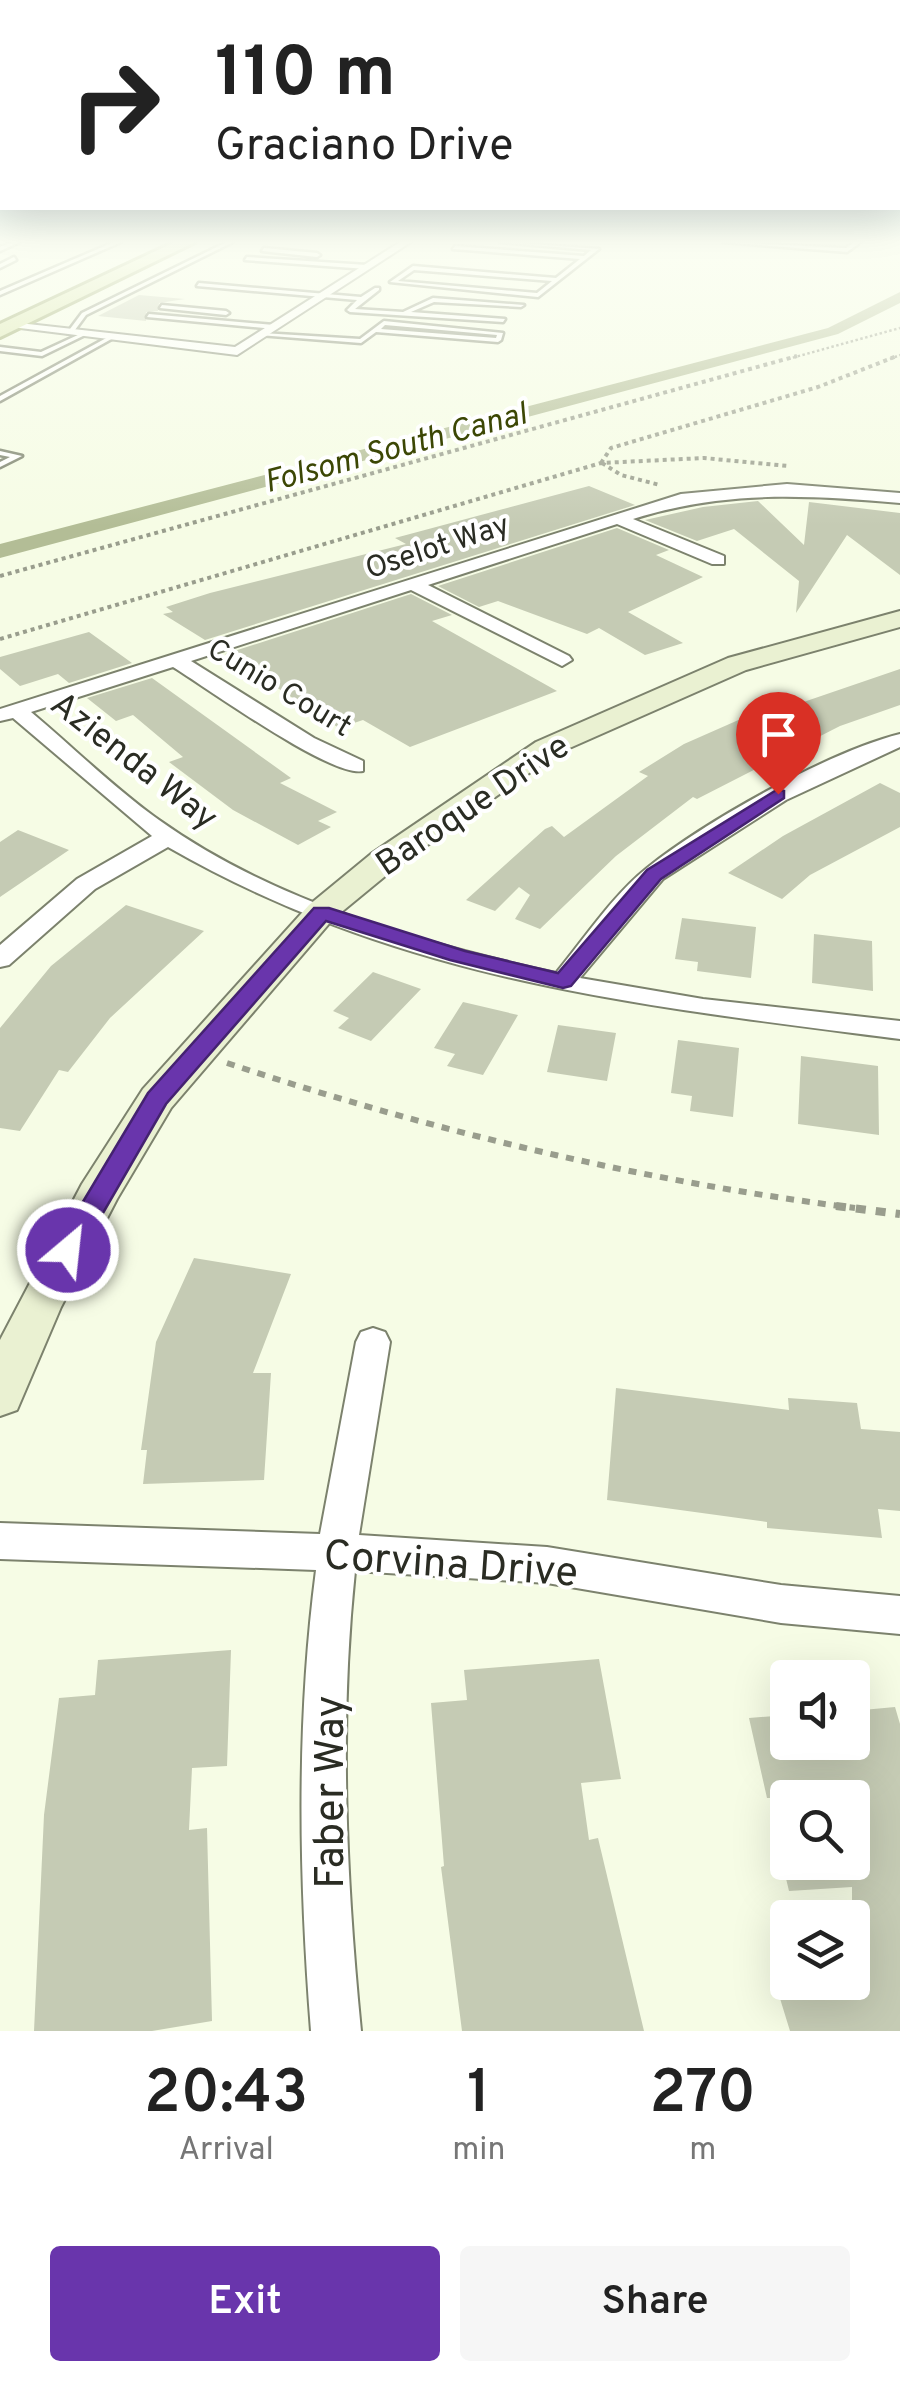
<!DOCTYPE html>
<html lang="en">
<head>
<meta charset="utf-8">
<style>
  :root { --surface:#fff; --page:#f6f6f6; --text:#222; --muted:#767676; --accent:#6935ac }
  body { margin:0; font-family:Overpass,sans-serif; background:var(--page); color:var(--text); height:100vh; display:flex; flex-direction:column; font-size:38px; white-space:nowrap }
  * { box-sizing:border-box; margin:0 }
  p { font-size:32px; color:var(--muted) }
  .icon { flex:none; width:55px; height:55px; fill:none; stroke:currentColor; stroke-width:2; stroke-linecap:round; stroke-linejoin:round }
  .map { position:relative; height:2031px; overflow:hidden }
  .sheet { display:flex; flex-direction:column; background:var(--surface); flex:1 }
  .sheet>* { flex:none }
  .banner { position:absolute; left:0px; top:0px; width:900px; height:210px; box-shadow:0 10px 40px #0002; background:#fff; color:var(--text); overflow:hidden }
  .buttons { position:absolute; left:770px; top:1660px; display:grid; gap:20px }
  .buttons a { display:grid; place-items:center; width:100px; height:100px; border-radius:10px; background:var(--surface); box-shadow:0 10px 40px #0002; font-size:50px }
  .pin { position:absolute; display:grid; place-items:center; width:85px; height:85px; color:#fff; margin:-102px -42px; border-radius:50% 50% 50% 0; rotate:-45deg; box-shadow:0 0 10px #0007 }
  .pin .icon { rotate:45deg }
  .me { position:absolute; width:110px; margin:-55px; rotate:28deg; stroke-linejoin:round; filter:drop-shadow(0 0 8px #0008) }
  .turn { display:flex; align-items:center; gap:35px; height:210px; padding:0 50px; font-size:45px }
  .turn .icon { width:130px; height:130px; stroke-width:2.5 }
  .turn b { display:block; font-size:70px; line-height:85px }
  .eta { display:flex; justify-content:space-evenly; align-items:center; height:170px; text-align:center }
  .eta b { font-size:60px; font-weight:600; line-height:70px }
  .primary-button { display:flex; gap:20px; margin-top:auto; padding:20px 50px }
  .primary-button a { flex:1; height:115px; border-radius:10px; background:var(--accent); color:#fff; font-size:40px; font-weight:600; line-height:115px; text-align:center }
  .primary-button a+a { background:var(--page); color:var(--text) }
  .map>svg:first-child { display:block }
</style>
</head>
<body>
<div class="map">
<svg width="900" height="2031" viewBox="0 0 900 2031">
  <rect width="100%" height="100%" fill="#f6fce5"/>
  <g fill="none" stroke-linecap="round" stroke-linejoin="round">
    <path fill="#b3bd96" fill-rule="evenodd" d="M900 292V303L838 334 0 558V544L828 328Z"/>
  </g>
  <path fill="#c5cbb4" d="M139 295 185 299 159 303 158 311 146 312V321L98 316Z
    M589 486 635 505 205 640 163 614 173 612 166 607 210 593 406 544 395 538Z
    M758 501 804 545 809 502 900 513V575L847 535 796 613 799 581 734 529 697 541 645 520 703 507Z
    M617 528 669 550 656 555 703 577 628 612 683 643 645 655 599 628 587 634 498 601 479 607 438 586Z
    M411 594 452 615 432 621 557 691 410 747 363 720 339 728 225 654Z
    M89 632 132 663 69 683 58 674 20 686 0 669V657Z
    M900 669V705L840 726 697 799 693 797 616 856 540 929 515 919 530 895 519 887 495 911 466 900 545 829 552 826 564 837 648 776 639 772 684 744 777 703 786 708Z
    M152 678 291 778 280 783 337 812 318 821 331 827 298 845 233 810 169 762 183 757 133 715 116 721 87 698Z
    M880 783 900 793V827L810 875 782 899 728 873 783 836Z
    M18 830 69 850 0 897V842Z
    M126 905 204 931 110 1018 68 1072 59 1070 20 1131 0 1128V1028L51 966Z
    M682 918 756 927 751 978 697 971 698 962 675 959Z
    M814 934 872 941 873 991 812 983Z
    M373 972 421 989 371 1041 338 1028 349 1018 333 1011Z
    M463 1002 518 1015 483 1075 447 1066 455 1054 434 1048Z
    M558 1025 616 1033 607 1081 547 1072Z
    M678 1040 739 1048 733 1117 690 1111 692 1096 671 1093Z
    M801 1056 878 1066 879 1135 798 1124Z
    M194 1258 291 1274 253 1373H271L264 1480 143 1484 147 1450H141L156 1342Z
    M616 1388 789 1410 788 1398 857 1403 861 1429 900 1432V1511L878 1509 882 1538 767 1528V1522L607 1500Z
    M231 1650 227 1766 192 1768 189 1830 207 1828 212 2021 152 2031H34L44 1815 59 1698 95 1695 98 1660Z
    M599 1659 621 1779 581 1783 589 1840 598 1838 644 2031H462L441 1867 444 1866 431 1703 467 1700 464 1670Z
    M895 1707 900 1724V2031H790L778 1992 817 1982H852V1887L789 1891 782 1862H852V1798H767L749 1718 788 1715V1742H852V1711Z"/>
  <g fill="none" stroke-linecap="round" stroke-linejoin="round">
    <defs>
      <path id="lane" d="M13 242H20L0 251V247Z
        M114 242H121L0 295V291Z
        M227 242H233L86 315 72 334 67 333 82 313Z
        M500 242 599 249 538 297 390 282 413 266 556 278 580 259 453 249 455 246 584 256 591 250ZM414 270 552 281 537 293 398 281Z
        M723 242 846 248 855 242H861L847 252Z
        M264 248 317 253 320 255 317 257 262 251Z
        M14 257 16 260 0 268V264Z
        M247 257 367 265 370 267 367 269 245 260Z
        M199 283 361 297 375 288H379V290L355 309 403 312 433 298 524 305 521 307 434 302 411 312 505 319 503 322 350 312 347 310 357 300 197 286Z
        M162 305 226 311 229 313 226 315 160 308Z
        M149 314 274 325 277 327 274 329 147 317Z
        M384 321 503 333 501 340 498 342 376 332 361 343 259 335 262 333 360 339ZM385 325 497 335 496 338 381 329Z
        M80 334 85 335 42 356 0 351V347L41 352Z
        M110 336 115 337 0 401V396Z
        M0 451 22 456 0 467V462L10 457 0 455Z"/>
      <path id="street" d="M400 242H411L237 355 4 326 10 322 235 347Z
        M787 484 900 493V503C805 495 726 490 633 519L724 556V564H712L617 524 428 585 569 656 572 660 562 666 411 590 191 661 314 738 363 761V771C331 778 206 687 173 667L31 712C74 748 114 788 159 820 274 902 420 943 556 973 584 939 613 895 647 868 706 821 828 752 900 734V747L786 800 663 879 580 978 703 999 900 1021V1039C637 1005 404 982 168 847L95 889 9 965 0 967V945L77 879 152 836 13 718 0 721V709L681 494Z
        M373 1328 385 1332 390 1342 359 1535 547 1547 781 1585 900 1596V1634L781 1623 547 1583 355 1571C339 1724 346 1878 361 2031H311C299 1877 296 1723 316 1570L0 1559V1523L320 1534 356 1342 361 1332Z"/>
      <path id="secondary" d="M900 611V627L746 670 556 754 395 868 333 919 171 1108 117 1199 61 1307 17 1410 0 1416V1340L82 1184 143 1089 309 905 371 854 536 742 728 658Z"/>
      <path id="primary" d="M175 242H195L0 337V324Z"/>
    </defs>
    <use href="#lane" stroke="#7c826d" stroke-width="5"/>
    <use href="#street" stroke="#7c826d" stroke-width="4"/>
    <use href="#secondary" stroke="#7c826d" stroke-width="4"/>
    <use href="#primary" stroke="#879650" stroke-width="6"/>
    <path stroke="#999d8d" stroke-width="2.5" stroke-dasharray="2.5 2.5" stroke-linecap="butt" d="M788 359 900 328
      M890 359 900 355"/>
    <path stroke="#999d8d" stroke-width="4" stroke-dasharray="4 4" stroke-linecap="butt" d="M601 463 611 448 818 387 897 356
      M602 463 621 475 660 485
      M0 576 797 356
      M0 639 601 463 704 458 788 466"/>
    <path stroke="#999d8d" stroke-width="6" stroke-dasharray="8 8" stroke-linecap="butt" d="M227 1063C432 1131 641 1181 855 1208"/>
    <path stroke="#999d8d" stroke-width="8" stroke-dasharray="10 10" stroke-linecap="butt" d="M836 1206 900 1214"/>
    <use href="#lane" fill="#fff" fill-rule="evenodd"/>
    <use href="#street" fill="#fff" fill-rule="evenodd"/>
    <use href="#secondary" fill="#eaf1d2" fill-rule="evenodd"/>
    <use href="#primary" fill="#d5e2a4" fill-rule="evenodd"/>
  </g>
  <linearGradient id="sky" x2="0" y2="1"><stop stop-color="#93b8c7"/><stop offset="0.46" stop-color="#fbfef3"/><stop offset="1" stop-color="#fbfef3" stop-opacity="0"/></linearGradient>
  <rect width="900" height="526" fill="url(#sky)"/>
  <path fill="#6935ac" stroke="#442270" stroke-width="2.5" d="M778 789 784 791V798L661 879 571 986 563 988 450 960 326 921 166 1104 77 1258H58L54 1250 148 1093 314 908H329L465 951 558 973 647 870Z"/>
  <g text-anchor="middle" stroke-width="8" stroke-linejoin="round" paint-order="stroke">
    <g font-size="30" fill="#2a2c23" stroke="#fff">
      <text transform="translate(437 546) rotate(-18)" y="10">Oselot Way</text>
      <text transform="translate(280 687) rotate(31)" y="10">Cunio Court</text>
    </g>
    <g font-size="32" font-style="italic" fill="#3c4705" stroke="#fff">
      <text transform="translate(395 447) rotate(-15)" y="11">Folsom South Canal</text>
    </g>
    <g font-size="35" fill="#2a2c23" stroke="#fff">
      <text transform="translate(135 760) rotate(38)" y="12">Azienda Way</text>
      <text transform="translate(472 804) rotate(-34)" y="12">Baroque Drive</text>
    </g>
    <g font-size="42" fill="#2a2c23" stroke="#fff">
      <text transform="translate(451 1562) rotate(4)" y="15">Corvina Drive</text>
      <text transform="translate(328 1792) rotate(-90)" y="15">Faber Way</text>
    </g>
  </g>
</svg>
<div class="buttons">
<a><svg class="icon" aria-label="sound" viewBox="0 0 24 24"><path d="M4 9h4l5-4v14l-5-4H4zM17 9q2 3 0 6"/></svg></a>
<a><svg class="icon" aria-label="search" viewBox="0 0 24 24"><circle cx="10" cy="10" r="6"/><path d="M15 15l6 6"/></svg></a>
<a><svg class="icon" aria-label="layers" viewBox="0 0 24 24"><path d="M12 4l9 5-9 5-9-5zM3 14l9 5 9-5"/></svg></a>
</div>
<div class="pin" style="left:778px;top:794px;background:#d93025"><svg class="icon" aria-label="arrive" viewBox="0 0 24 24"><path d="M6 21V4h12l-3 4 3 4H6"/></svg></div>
<svg class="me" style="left:68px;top:1250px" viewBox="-20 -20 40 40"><circle r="17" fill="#6935ac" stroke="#fff" stroke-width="3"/><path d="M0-11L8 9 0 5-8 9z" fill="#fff"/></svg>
<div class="banner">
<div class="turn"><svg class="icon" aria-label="right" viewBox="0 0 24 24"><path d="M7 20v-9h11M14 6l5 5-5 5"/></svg><div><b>110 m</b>Graciano Drive</div></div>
</div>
</div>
<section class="sheet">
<div class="eta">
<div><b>20:43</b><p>Arrival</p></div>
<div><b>1</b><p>min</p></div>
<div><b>270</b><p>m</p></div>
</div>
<div class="primary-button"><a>Exit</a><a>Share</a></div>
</section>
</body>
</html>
